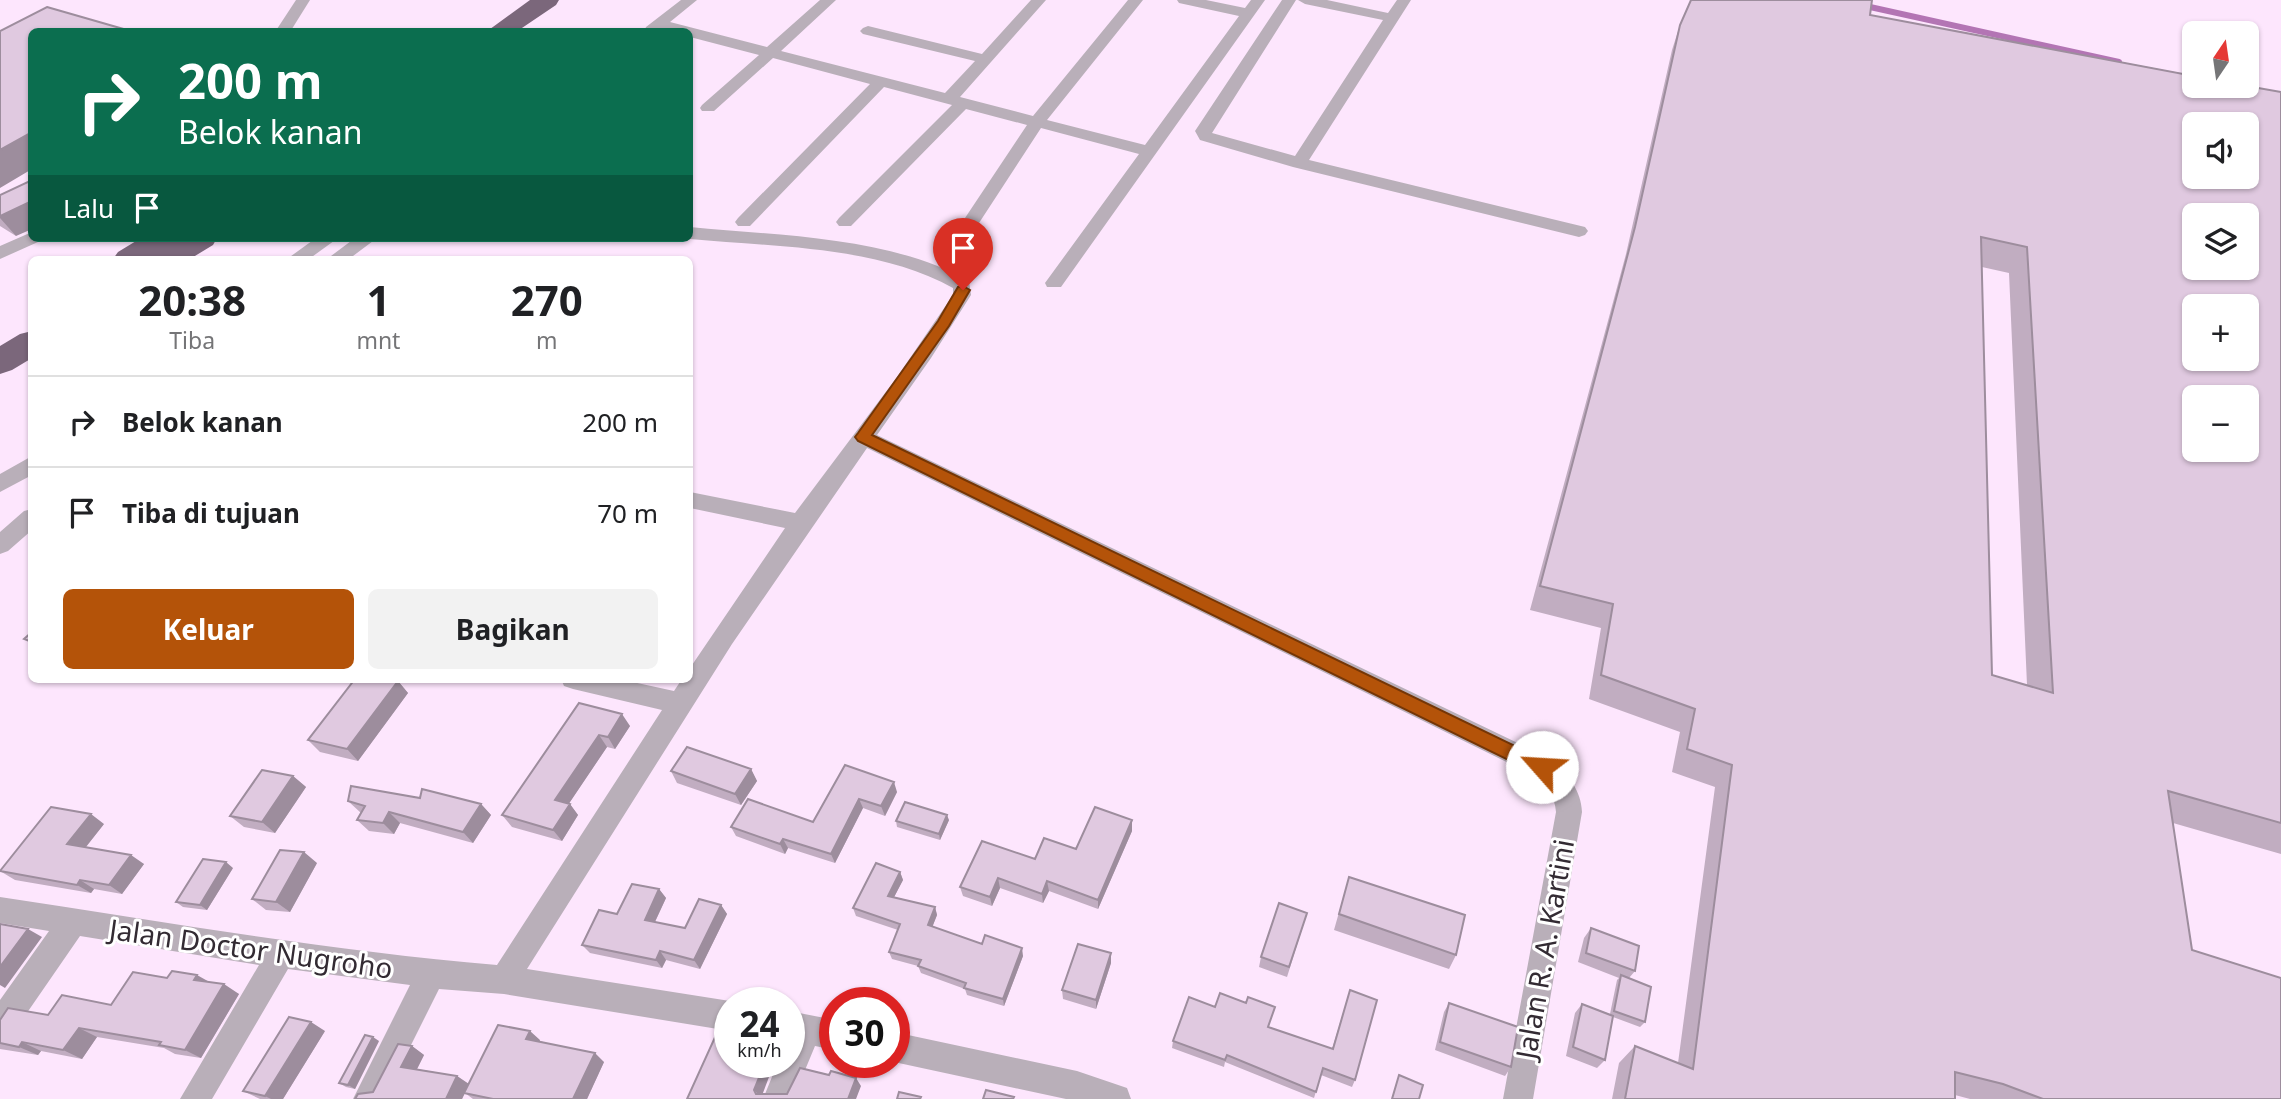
<!DOCTYPE html>
<html lang="id">
<head>
<meta charset="utf-8">
<style>
  :root { --surface:#fff; --page:#f2f2f2; --text:#202124; --muted:#757577; --line:#e0e0e0; --accent:#b45309 }
  body { margin:0; font-family:"Noto Sans",sans-serif; background:var(--page); color:var(--text); height:100vh; display:flex; flex-direction:column; font-size:26px; white-space:nowrap }
  * { box-sizing:border-box; margin:0 }
  p { font-size:23px; color:var(--muted) }
  .icon { flex:none; width:38px; height:38px; fill:none; stroke:currentColor; stroke-width:2; stroke-linecap:round; stroke-linejoin:round }
  .map { position:relative; flex:1; overflow:hidden }
  .details { position:absolute; left:28px; top:256px; width:665px; height:427px; display:flex; flex-direction:column; background:var(--surface); border-radius:10px; box-shadow:0 2px 5px #0004 }
  .details>* { flex:none }
  .top-card { position:absolute; left:28px; top:28px; width:665px; height:214px; border-radius:10px; box-shadow:0 2px 5px #0004; background:#0b6e4f; color:#fff; overflow:hidden }
  .needle { width:46px; rotate:13deg }
  .fabs { position:absolute; left:2182px; top:21px; display:grid; gap:14px }
  .fabs a { display:grid; place-items:center; width:77px; height:77px; border-radius:10px; background:var(--surface); box-shadow:0 2px 5px #0004; font-size:35px }
  .speed { position:absolute; left:714px; top:987px; display:flex; gap:14px; font-size:35px; font-weight:700; text-align:center }
  .speed>* { display:grid; place-content:center; width:91px; height:91px; border-radius:50%; background:var(--surface); box-shadow:0 2px 5px #0004; line-height:1 }
  .speed small { font-size:18px; font-weight:400 }
  .speed .limit { border:10px solid #d22; background:#fff; color:#111 }
  .pin { position:absolute; display:grid; place-items:center; width:60px; height:60px; color:#fff; margin:-72px -30px; border-radius:50% 50% 50% 0; rotate:-45deg; box-shadow:0 0 7px #0007 }
  .pin .icon { rotate:45deg }
  .me { position:absolute; width:77px; margin:-38px; rotate:296deg; stroke-linejoin:round; filter:drop-shadow(0 0 5px #0008) }
  .turn { display:flex; align-items:center; gap:24px; height:147px; padding:0 35px; font-size:32px }
  .turn .icon { width:91px; height:91px; stroke-width:2.5 }
  .turn b { display:block; font-size:49px; line-height:60px }
  .then { display:flex; align-items:center; height:66px; padding:0 35px; background:#0003; gap:14px; font-size:26px }
  .eta { display:flex; justify-content:space-evenly; align-items:center; height:119px; text-align:center }
  .eta b { font-size:42px; font-weight:700; line-height:49px }
  .button { display:flex; gap:14px; margin-top:auto; padding:14px 35px }
  .button a { flex:1; height:80px; border-radius:10px; background:var(--accent); color:#fff; font-size:28px; font-weight:700; line-height:80px; text-align:center }
  .button a+a { background:var(--page); color:var(--text) }
  ul { padding:0; list-style:none }
  li { display:flex; align-items:center; gap:21px; height:91px; padding:0 35px; border-top:2px solid var(--line) }
  li div { flex:1 }
  li b { display:block; font-size:26px }
  li em { font-style:normal }
  .map>svg:first-child { display:block }
</style>
</head>
<body>
<div class="map">
<svg width="2281" height="1099" viewBox="0 0 2281 1099">
  <rect width="100%" height="100%" fill="#fde6fd"/>
  <g fill="none" stroke-linecap="round" stroke-linejoin="round">
    <path stroke="#b375b4" stroke-width="6" d="M1861 5 2119 62"/>
    <path fill="#b9afb9" fill-rule="evenodd" d="M296 0H310L290 32H275Z
      M681 0H697L670 22 767 47 820 0H836L781 51 945 93 975 61 863 34 860 31 863 28 868 26 982 54 1031 0H1046L960 97 1033 116 1128 0H1143L1047 120 1145 145 1239 16 1179 3 1177 0H1206L1245 8 1251 0H1265L1061 287H1047L1045 283 1139 154 1041 128 964 246H952L949 242 1027 125 966 109 851 226H839L836 222 839 218 952 105 884 87 750 226H738L735 222 738 218 870 84 773 58 714 111H702L700 108 702 105 759 55 690 37V32L661 29 644 32 646 27Z
      M1282 0H1296L1212 133 1295 156 1383 20 1305 4 1298 0H1327L1388 13 1397 0H1411L1309 160 1585 227 1588 231 1585 235 1579 237 1293 167 1200 140 1195 131Z
      M690 227C780 236 889 236 969 281L971 295 931 358 877 435 1551 759C1567 774 1581 789 1582 812L1533 1099H1503L1556 812C1555 795 1545 786 1533 775L867 448 732 644 527 969 730 1001 734 1003H730V1031L504 994 439 989 384 1099H353L410 985 288 969 212 1099H180L259 965 80 936 11 1036 0 1040V1000L49 931 0 923V897C165 922 330 951 497 965L662 710 573 689 564 686 561 679H619L674 691 682 679H690V668L785 528 690 508V492L795 513 897 377 953 295V288C879 246 773 247 690 239L688 238Z
      M32 232V238H41L38 242 0 259V246Z
      M316 238H338L309 259H287Z
      M355 238H377L349 259H327Z
      M32 456V475L0 492V474Z
      M32 509V530L8 551 0 554V532L24 511Z
      M789 1011 835 1020V1050L815 1046 793 1099H763L778 1062H789Z
      M894 1032 1077 1071 1127 1088 1131 1099H1066L894 1062Z"/>
    <path fill="#7b677b" fill-rule="evenodd" d="M530 0H559L556 5 516 32H486Z
      M141 238H217L213 245 190 259H113L118 252Z
      M32 331V358L12 370 0 374V346L20 334Z"/>
  </g>
  <path fill="#c1adc1" fill-rule="evenodd" d="M1870 15 2281 92V854L2173 823 2192 950 2281 1099H1970L1955 1095V1099H1612L1619 1063 1635 1046 1678 1063 1715 787 1672 772 1680 732 1589 699 1601 628 1530 610 1626 254 1672 50 1680 25ZM1982 267 2009 273 2027 685 1992 675Z
    M0 195 16 236 0 226Z
    M398 681 408 693 358 761 320 752 308 740Z
    M579 703 630 726 615 749 607 747 569 803 578 815 562 841 512 827 502 815Z
    M845 765 897 792 885 816 863 808 835 863 788 848 785 854 736 836 731 827 813 822Z
    M751 769 757 781 741 805 677 783 671 771Z
    M293 776 306 787 275 833 244 827 230 816Z
    M420 798 481 804 491 815 473 843 400 823 394 834 369 831 357 820 361 813 348 801Z
    M949 820 940 840 897 827 896 821Z
    M1132 820V831L1098 909 1049 891 1043 903 1000 888 992 906 963 896 960 887 1035 859 1076 849Z
    M104 824 86 847 144 864 122 894 94 889 91 893 15 880 0 871Z
    M317 863 290 912 266 910 252 899Z
    M233 868 207 910 183 907 176 902Z
    M900 872 903 880 894 897 935 907 937 915 932 927 982 944 1023 956 1004 1006 967 995 965 989 921 973 918 966 892 959 889 952 898 930 856 916 853 908Z
    M1349 877 1456 955 1449 969 1334 930Z
    M659 889 666 898 655 922 685 928 721 905 727 914 700 969 666 960 662 968 590 953 582 945 617 914Z
    M1304 923 1287 977 1259 967 1261 957Z
    M1591 928 1635 971 1629 978 1645 1022 1640 1027 1613 1017 1605 1060 1597 1068 1566 1056 1575 1013 1582 1004 1610 1014 1617 980 1619 978 1578 962 1584 938Z
    M1111 953V963L1096 1009 1063 999 1062 990Z
    M167 978 209 982 239 994 201 1058 175 1054 164 1048 97 1037 82 1059 41 1051 38 1055 0 1049V1020L48 1015 111 1005Z
    M1350 990 1355 1080 1352 1087 1321 1075 1314 1098 1225 1062 1224 1067 1172 1048 1173 1041 1215 1007 1246 1003 1269 1027 1332 1049Z
    M1449 1003 1511 1067 1505 1076 1435 1050 1444 1012Z
    M325 1031 283 1099H260L243 1091Z
    M540 1040V1041L604 1062 587 1099H473L465 1093 462 1099H355L373 1092 412 1046 424 1055 417 1069 457 1076 468 1084Z
    M379 1041 355 1089 346 1087 339 1083Z"/>
  <path fill="#9d8d9d" d="M32 132V169L0 188V150Z
    M32 201V229L16 236 0 218V216Z
    M398 681 408 693 358 761 347 749Z
    M622 714 630 726 615 749 608 737Z
    M599 735 607 747 564 811 555 800Z
    M751 769 757 781 741 805 735 794Z
    M293 776 306 787 275 833 262 822Z
    M894 782 897 792 885 816 881 806Z
    M859 799 863 808 835 863 831 854Z
    M481 804 491 815 473 843 463 832Z
    M570 804 578 815 562 841 553 830Z
    M389 812 400 823 394 834 383 823Z
    M91 814 104 824 81 853 67 844Z
    M947 815 949 820 940 840 939 834Z
    M1132 820V831L1098 909V900Z
    M783 839 788 848 785 854 780 844Z
    M304 852 317 863 290 912 276 902Z
    M131 855 144 864 122 894 109 885Z
    M226 862 233 868 207 910 200 905Z
    M900 872 903 880 891 903 888 896Z
    M998 878 1000 888 992 906 990 897Z
    M80 880 94 889 91 893 77 885Z
    M1047 881 1049 891 1043 903 1042 894Z
    M659 889 666 898 652 928 645 920Z
    M721 905 727 914 700 969 694 960Z
    M935 907 937 915 930 933 928 925Z
    M28 929 42 937 5 988 0 985V967Z
    M1022 948 1023 956 1004 1006 1003 999Z
    M660 951 666 960 662 968 656 960Z
    M1111 953V963L1096 1009V1000Z
    M197 975 213 984 194 980Z
    M224 984 239 994 201 1058 185 1050Z
    M311 1022 325 1031 283 1099H271L265 1096Z
    M79 1028 97 1037 82 1059 63 1050Z
    M530 1031 540 1040 537 1047 526 1039Z
    M373 1037 379 1041 355 1089 348 1085Z
    M22 1042 41 1051 38 1055 19 1047Z
    M412 1046 424 1055 414 1075 401 1067Z
    M595 1053 604 1062 587 1099H573Z
    M763 1068 769 1077 761 1098 754 1090Z
    M457 1076 469 1084 462 1099H446Z
    M856 1078 861 1086 856 1099H848Z"/>
  <path fill="#e0c9e0" stroke="#9d8d9d" stroke-width="2" fill-rule="evenodd" d="M1691 0H1872L1870 15 2194 76V86H2247L2281 92V823L2168 791 2192 950 2281 978V1099H2043L2003 1084 1955 1072V1099H1625L1635 1046 1693 1069 1732 765 1687 749 1695 709 1601 675 1613 604 1540 586 1635 227 1680 25ZM2194 124H2247V177H2194ZM2194 215H2247V268H2194ZM1981 237 2027 247 2053 693 1992 675ZM2194 306H2247V359H2194ZM2194 397H2247V450H2194Z
    M47 7 134 32H32V132L0 150V31Z
    M32 180V201L0 216V195Z
    M32 632V642L24 639Z
    M355 679H389L398 681 347 749 308 740Z
    M579 703 622 714 608 737 599 735 555 800 570 804 553 830 502 815Z
    M687 747 751 769 735 794 671 771Z
    M845 765 894 782 881 806 859 799 831 854 783 839 780 844 731 827 748 799 813 822Z
    M262 770 293 776 262 822 230 816Z
    M351 786 420 798 422 789 481 804 463 832 389 812 383 823 357 820 365 806 348 801Z
    M905 802 947 815 939 834 896 821Z
    M51 807 91 814 67 844 131 855 109 885 80 880 77 885 0 871Z
    M1095 807 1132 820 1098 900 1047 881 1042 894 998 878 990 897 960 887 982 841 1035 859 1044 838 1076 849Z
    M280 850 304 852 276 902 252 899Z
    M203 859 226 862 200 905 176 902Z
    M876 863 900 872 888 896 935 907 928 925 982 944 985 935 1022 948 1003 999 964 988 966 983 918 966 921 960 889 952 900 924 853 908Z
    M1349 877 1465 915 1456 955 1339 914Z
    M632 884 659 889 645 920 685 928 699 899 721 905 694 960 660 951 656 960 582 945 599 910 617 914Z
    M1279 903 1307 913 1289 967 1261 957Z
    M0 924 28 929 0 967Z
    M1591 928 1639 946 1635 971 1586 953Z
    M1078 944 1111 953 1096 1000 1062 990Z
    M172 971 197 975 194 980 224 984 185 1050 159 1045 161 1042 79 1028 63 1050 22 1042 19 1047 0 1043V1020L8 1008 48 1015 62 995 111 1005 133 972 167 978Z
    M1621 975 1651 987 1645 1022 1614 1011Z
    M1350 990 1377 1000 1355 1080 1323 1068 1316 1092 1227 1055 1225 1060 1173 1041 1189 997 1215 1007 1220 993 1246 1003 1248 997 1275 1007 1268 1027 1333 1049Z
    M1449 1003 1518 1027 1511 1067 1440 1042Z
    M1582 1004 1613 1016 1605 1060 1573 1047Z
    M289 1017 311 1022 265 1096 243 1091Z
    M726 1020 730 1021V1062H743L763 1068 754 1090 756 1094H787L800 1068 829 1075 831 1071 856 1078 848 1099H687L721 1024H725Z
    M498 1025 530 1031 526 1039 595 1053 573 1099H493L464 1093Z
    M365 1035 373 1037 348 1085 339 1083Z
    M398 1044 412 1046 401 1067 457 1076 446 1099H355L358 1094 373 1092Z
    M1399 1075 1423 1085 1419 1099H1392Z
    M986 1090 1014 1097 1013 1099H983Z
    M899 1092 921 1097 920 1099H897Z"/>
  <path fill="#b45309" stroke="#753606" stroke-width="2" d="M963 286 970 290 949 326 872 435 1548 762 1551 767 1548 773 1542 775 1535 773 858 441 855 437 858 433 938 321 958 287Z"/>
  <g text-anchor="middle" stroke-width="6" stroke-linejoin="round" paint-order="stroke">
    <g font-size="28" fill="#332b33" stroke="#fff">
      <text transform="translate(251 949) rotate(8)" y="10">Jalan Doctor Nugroho</text>
      <text transform="translate(1545 949) rotate(-80)" y="10">Jalan R. A. Kartini</text>
    </g>
  </g>
</svg>
<div class="fabs">
<a><svg class="needle" viewBox="-14 -14 28 28"><path d="M0-13l5 13h-10z" fill="#e53935"/><path d="M0 13l5-13h-10z" fill="#757577"/></svg></a>
<a><svg class="icon" aria-label="sound" viewBox="0 0 24 24"><path d="M4 9h4l5-4v14l-5-4H4zM17 9q2 3 0 6"/></svg></a>
<a><svg class="icon" aria-label="layers" viewBox="0 0 24 24"><path d="M12 4l9 5-9 5-9-5zM3 14l9 5 9-5"/></svg></a>
<a>+</a>
<a>−</a>
</div>
<div class="speed"><div>24<small>km/h</small></div><div class="limit">30</div></div>
<div class="pin" style="left:963px;top:290px;background:#d93025"><svg class="icon" aria-label="arrive" viewBox="0 0 24 24"><path d="M6 21V4h12l-3 4 3 4H6"/></svg></div>
<svg class="me" style="left:1542px;top:767px" viewBox="-20 -20 40 40"><circle r="19" fill="#fff"/><path d="M0-13L10 11 0 6-10 11z" fill="#b45309"/></svg>
<div class="top-card">
<div class="turn"><svg class="icon" aria-label="right" viewBox="0 0 24 24"><path d="M7 20v-9h11M14 6l5 5-5 5"/></svg><div><b>200 m</b>Belok kanan</div></div>
<div class="then">Lalu<svg class="icon" aria-label="arrive" viewBox="0 0 24 24"><path d="M6 21V4h12l-3 4 3 4H6"/></svg></div>
</div>
<section class="details">
<div class="eta">
<div><b>20:38</b><p>Tiba</p></div>
<div><b>1</b><p>mnt</p></div>
<div><b>270</b><p>m</p></div>
</div>
<ul>
<li><svg class="icon" aria-label="right" viewBox="0 0 24 24"><path d="M7 20v-9h11M14 6l5 5-5 5"/></svg><div><b>Belok kanan</b></div><em>200 m</em></li>
<li><svg class="icon" aria-label="arrive" viewBox="0 0 24 24"><path d="M6 21V4h12l-3 4 3 4H6"/></svg><div><b>Tiba di tujuan</b></div><em>70 m</em></li>
</ul>
<div class="button"><a>Keluar</a><a>Bagikan</a></div>
</section>
</div>
</body>
</html>
